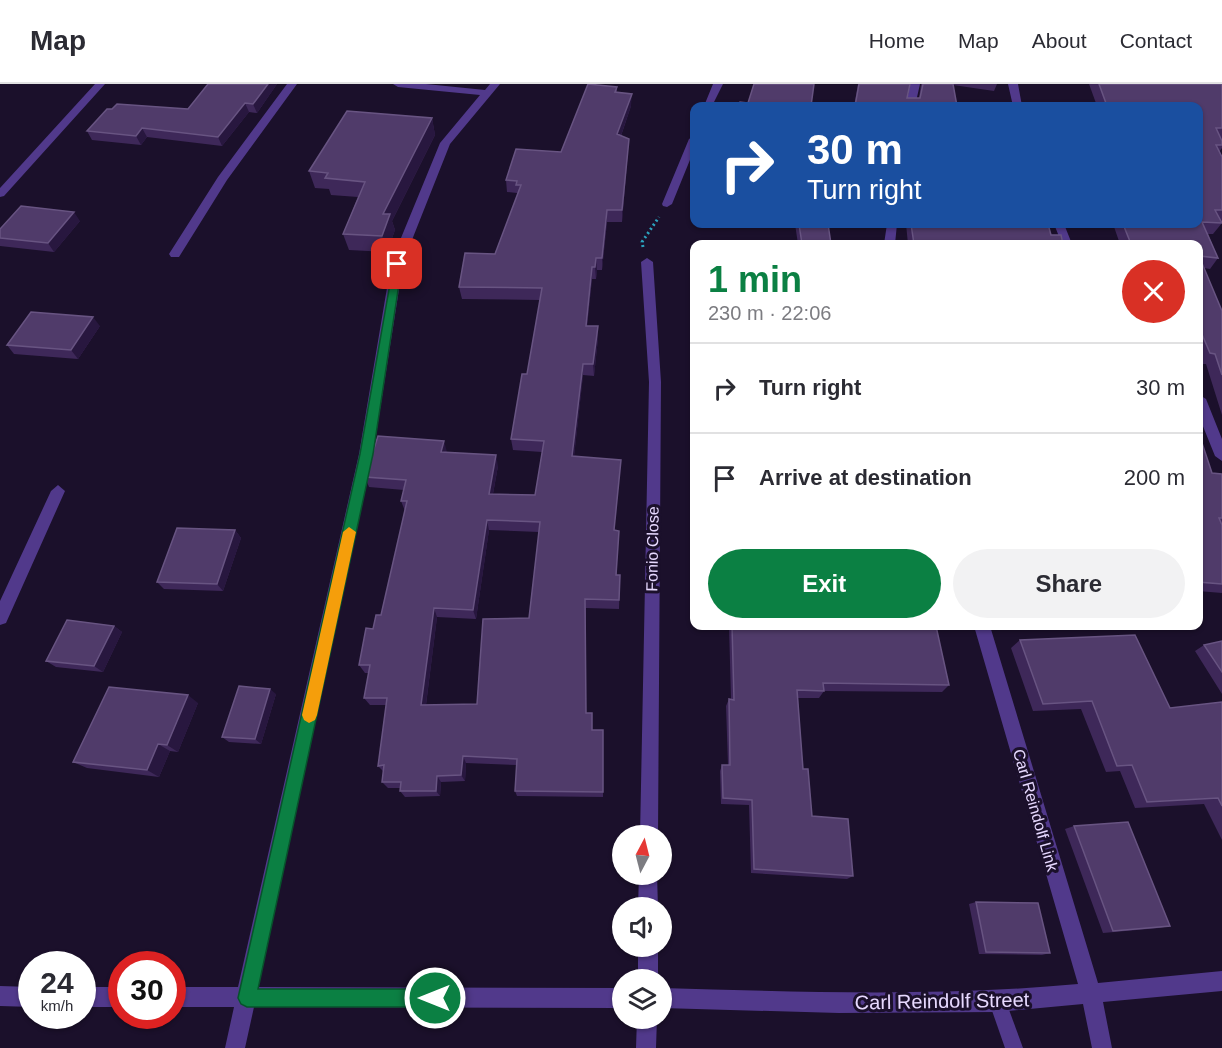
<!DOCTYPE html>
<html lang="en">
<head>
<meta charset="utf-8">
<style>
  :root { --surface:#fff; --page:#f2f2f3; --text:#2b2b33; --muted:#7c7c81; --line:#e1e1e2; --accent:#0b8043 }
  body { margin:0; font-family:Arial,sans-serif; background:var(--page); color:var(--text); height:100vh; display:flex; flex-direction:column; font-size:22px; white-space:nowrap }
  * { box-sizing:border-box; margin:0 }
  p { font-size:20px; color:var(--muted) }
  .icon { flex:none; width:33px; height:33px; fill:none; stroke:currentColor; stroke-width:2; stroke-linecap:round; stroke-linejoin:round }
  .map { position:relative; flex:1; overflow:hidden }
  .panel { position:absolute; left:690px; top:156px; width:513px; height:390px; display:flex; flex-direction:column; background:var(--surface); border-radius:12px; box-shadow:0 2px 4px #0004 }
  .panel>* { flex:none }
  .hud { position:absolute; left:690px; top:18px; width:513px; height:126px; border-radius:12px; box-shadow:0 2px 4px #0004; background:#1a4fa0; color:#fff; overflow:hidden }
  .needle { width:39px; rotate:7deg }
  .tools { position:absolute; left:612px; top:741px; display:grid; gap:12px }
  .tools a { display:grid; place-items:center; width:60px; height:60px; border-radius:50%; background:var(--surface); box-shadow:0 2px 4px #0004; font-size:30px }
  .speed { position:absolute; left:18px; top:867px; display:flex; gap:12px; font-size:30px; font-weight:700; text-align:center }
  .speed>* { display:grid; place-content:center; width:78px; height:78px; border-radius:50%; background:var(--surface); box-shadow:0 2px 4px #0004; line-height:1 }
  .speed small { font-size:15px; font-weight:400 }
  .speed .limit { border:9px solid #d22; background:#fff; color:#111 }
  .pin { position:absolute; display:grid; place-items:center; width:51px; height:51px; color:#fff; margin:-26px; border-radius:12px; box-shadow:0 3px 9px #0006 }
  .me { position:absolute; width:66px; margin:-33px; rotate:270deg; stroke-linejoin:round; filter:drop-shadow(0 0 4px #0008) }
  .turn { display:flex; align-items:center; gap:21px; height:126px; padding:0 18px; font-size:27px }
  .turn .icon { width:78px; height:78px; stroke-width:2.5 }
  .turn b { display:block; font-size:42px; line-height:51px }
  .round { display:grid; place-items:center; flex:none; width:63px; height:63px; border-radius:32px; background:var(--page) }
  .summary { display:flex; align-items:center; justify-content:space-between; height:102px; padding:0 18px }
  h1 { font-size:36px; font-weight:600; line-height:45px; color:var(--accent) }
  .button { display:flex; gap:12px; margin-top:auto; padding:12px 18px }
  .button a { flex:1; height:69px; border-radius:36px; background:var(--accent); color:#fff; font-size:24px; font-weight:600; line-height:69px; text-align:center }
  .button a+a { background:var(--page); color:var(--text) }
  ul { padding:0; list-style:none }
  li { display:flex; align-items:center; gap:18px; height:90px; padding:0 18px; border-top:2px solid var(--line) }
  li div { flex:1 }
  li b { display:block; font-size:22px }
  li em { font-style:normal }
  header { display:flex; align-items:center; gap:36px; box-sizing:border-box; height:84px; padding:0 30px; background:var(--surface); border-bottom:2px solid var(--line) }
  header strong { font-size:28px }
  nav { display:flex; gap:33px; margin-inline-start:auto; font-size:21px }
  .map>svg:first-child { display:block }
</style>
</head>
<body>
<header>
<strong>Map</strong>
<nav><a>Home</a><a>Map</a><a>About</a><a>Contact</a></nav>
</header>
<div class="map">
<svg width="1222" height="964" viewBox="0 0 1222 964">
  <rect width="100%" height="100%" fill="#1b102b"/>
  <g fill="none" stroke-linecap="round" stroke-linejoin="round">
    <path stroke="#2ca5c0" stroke-width="3" stroke-dasharray="2 3" stroke-linecap="butt" d="M643 163 642 158 659 133"/>
    <path fill="#51398b" fill-rule="evenodd" d="M998 909 1004 912 1023 964H1005L989 918 992 912Z"/>
    <path fill="#51398b" fill-rule="evenodd" d="M95 0H105L4 112 0 113V104Z
      M287 0H297L227 96 179 173H171L169 170 218 93Z
      M393 0H426L485 6 490 0H500L450 60 406 171 400 175 394 171 440 59 480 11 398 3Z
      M713 0H723L712 22H704Z
      M910 0H920L915 22H906Z
      M1008 0H1018L1022 22H1013Z
      M694 52V66L672 120 667 123 663 122 662 120 689 55Z
      M887 140H897L895 160H884Z
      M1054 140H1064L1072 160H1062Z
      M647 174 653 178 661 298 658 752H640L649 298 641 178Z
      M397 176 403 180 373 370 258 903 622 904V924L254 923 245 964H225L234 923H172V903H238L359 370 391 180Z
      M1198 310 1206 315 1222 355V377L1215 372 1198 330Z
      M58 401 65 407 6 539 0 541V517L51 407Z
      M974 542H990L1098 899 1222 887V907L1103 918 1112 964H1092L1083 920 998 928 839 929 662 924V904C801 908 940 913 1078 900Z
      M639 790H657L658 824H638Z
      M638 862H658V896H638Z
      M0 902 32 903V923L0 922Z
      M82 903H122V923H82Z
      M637 934H657L656 964H636Z"/>
  </g>
  <path fill="#3e2859" fill-rule="evenodd" d="M208 0H277L257 29 249 28 222 62 147 53 141 61 92 56 87 47 188 25Z
    M858 0H910L907 14H919L921 0H997L994 7 953 1 957 22H854Z
    M1089 0H1222V64L1219 68 1222 73V138H1221L1222 139 1213 150H1208L1218 174 1210 185 1204 184 1222 227V331L1206 280H1201L1198 274V160H1120L1113 140H1198V22H1097Z
    M617 3V8L631 22 621 52 628 67 622 138H607L602 186H597L596 195H592L587 242H598V254L594 292 583 291 574 372 620 386 614 447 617 491H620L619 525 586 524V629H592V646H603V713L517 712 515 707 517 681 466 679 465 697 441 698 440 712 405 713 400 707 401 704H388L382 698 384 688 378 682 386 621H370L364 614 369 589H365L359 581 373 545 381 531 405 427 401 417 404 406 369 403 365 393 447 369 498 382 493 410 535 411 542 368 513 366 511 355 527 290 540 216 462 215 459 203 495 170 517 113V109L507 108 506 96 561 68ZM489 446 539 448 529 534 477 620 426 621 437 533 476 535Z
    M432 34 435 51 392 137 395 146 387 168 349 166 343 150 358 113 331 111 329 105 315 104 309 87Z
    M80 137 54 168 0 162V145Z
    M795 140H828L831 160H798Z
    M906 140H1048L1051 151 1063 160H908Z
    M100 242 78 275 14 270 7 261Z
    M1198 347 1212 389 1222 390V509L1198 507Z
    M235 446 241 454 223 507 164 505 157 498Z
    M114 542 122 548 103 588 56 583 46 577Z
    M729 542H936L949 601 942 608 824 607 819 614H798L803 685 812 732 853 792 847 795 751 789 749 721 721 720 720 687 722 681H728L726 622 729 615H731Z
    M1020 556 1170 624 1222 618V756L1204 720 1135 724 1120 687 1106 688 1081 625 1033 627 1011 564Z
    M1222 557V610L1195 567 1204 561Z
    M276 610 261 660 229 658 222 653Z
    M198 619 178 668 170 667 159 693 87 684 73 678Z
    M1074 742 1170 842 1159 844 1103 849 1065 745Z
    M976 818 1050 869 1042 871 979 870 969 820Z"/>
  <path fill="#28173f" d="M268 0H277L257 29 253 20Z
    M632 10 631 22 617 63V50Z
    M245 19 249 28 222 62 218 53Z
    M432 34 435 51 392 137 395 146 387 168 382 152 383 130Z
    M142 44 147 53 141 61 136 52Z
    M629 55 628 67 622 138V126Z
    M607 126V138L602 186V174Z
    M74 128 80 137 54 168 48 159Z
    M596 174 597 186 596 195 595 183Z
    M592 183V195L586 254V242Z
    M93 233 100 242 78 275 71 266Z
    M598 242V254L594 292 593 280Z
    M583 280V291L573 383 572 372Z
    M444 357 447 368H441Z
    M496 371 498 382 491 420 489 410Z
    M487 436 489 446 476 535 473 526Z
    M235 446 241 454 223 507 217 500Z
    M434 524 437 533 425 628 421 621Z
    M114 542 122 548 103 588 94 582Z
    M270 605 276 610 261 660 255 655Z
    M188 611 198 619 178 668 167 661Z
    M158 660 170 667 159 693 147 686Z
    M463 672 466 679 465 697 461 691Z
    M437 692 441 698 440 712 436 707Z"/>
  <path fill="#503b6a" stroke="#685482" stroke-width="1.5" fill-rule="evenodd" d="M208 0H268L253 20 245 19 218 53 142 44 136 52 87 47 107 25H112L117 20 188 25Z
    M588 0 617 3 615 8 632 10 617 50 629 55 622 126H607L602 174H596L595 183H592L586 242H598L593 280H583L572 372 621 376 614 446 619 447 616 491H620L619 516 585 515 586 629H592V646H603V708L515 707 517 675 463 672 461 691 437 692 436 707H400L401 698H382L384 681 378 682 387 614H364L370 581H359L366 544 373 545 376 531H381L407 417H401L406 396 365 393 378 352 444 357 441 368 496 371 489 410 535 411 544 357 511 355 522 290H527L542 204 459 203 465 169 495 170 521 101H516L517 97 506 96 516 65 561 68ZM487 436 540 438 529 534 483 535 477 620 421 621 434 524 473 526Z
    M754 0H814L811 22H739L740 18 748 19Z
    M859 0H910L907 14H920L923 0H953L957 22H855Z
    M1099 0H1222V44H1216L1222 57V61H1216L1222 73V126H1215L1222 139 1202 138 1218 174 1199 172 1222 227V291L1215 270 1210 269 1198 241V160H1131L1123 140H1198V22H1107Z
    M347 27 432 34 383 130H390L382 152 343 150 365 98 325 94 328 89 309 87Z
    M21 122 74 128 48 159 0 154V145Z
    M799 140H828L831 160H802Z
    M911 140H1048L1051 151H1061L1063 160H914Z
    M31 228 93 233 71 266 7 261Z
    M1198 347 1212 389 1222 390V434H1219L1222 441V500L1198 498Z
    M177 444 235 446 217 500 157 498Z
    M67 536 114 542 94 582 46 577Z
    M732 542H936L949 601 823 599 824 607 797 606 803 685H808L812 732 848 735 853 792 754 785 752 716 723 714 722 681H730L729 615 734 616Z
    M1135 551 1170 624 1222 618V722L1218 714 1147 718 1132 681 1117 682 1092 617 1043 620 1020 556Z
    M1222 557V588L1204 561Z
    M239 602 270 605 255 655 222 653Z
    M109 603 188 611 167 661 158 660 147 686 73 678Z
    M1128 738 1170 842 1113 847 1074 742Z
    M976 818 1038 819 1050 869 986 868Z"/>
  <path fill="#0b8043" stroke="#07532c" stroke-width="1.5" d="M394 177 402 180 373 370 258 905H435L441 907 444 914 441 920 435 923H247L241 920 238 914 360 370Z"/>
  <path fill="#f59e0b" d="M349 443 356 448 317 631 315 636 309 639 304 636 302 631 343 448Z"/>
  <g text-anchor="middle" stroke-width="6" stroke-linejoin="round" paint-order="stroke">
    <g font-size="16" fill="#e7d9ff" stroke="#1b102b">
      <text transform="translate(652 465) rotate(-89)" y="6">Fonio Close</text>
      <text transform="translate(1036 726) rotate(74)" y="6">Carl Reindolf Link</text>
    </g>
    <g font-size="20" fill="#e7d9ff" stroke="#1b102b">
      <text transform="translate(942 917) rotate(-1)" y="7">Carl Reindolf Street</text>
    </g>
  </g>
</svg>
<div class="tools">
<a><svg class="needle" viewBox="-14 -14 28 28"><path d="M0-13l5 13h-10z" fill="#e53935"/><path d="M0 13l5-13h-10z" fill="#7c7c81"/></svg></a>
<a><svg class="icon" aria-label="sound" viewBox="0 0 24 24"><path d="M4 9h4l5-4v14l-5-4H4zM17 9q2 3 0 6"/></svg></a>
<a><svg class="icon" aria-label="layers" viewBox="0 0 24 24"><path d="M12 4l9 5-9 5-9-5zM3 14l9 5 9-5"/></svg></a>
</div>
<div class="speed"><div>24<small>km/h</small></div><div class="limit">30</div></div>
<div class="pin" style="left:397px;top:180px;background:#d93025"><svg class="icon" aria-label="arrive" viewBox="0 0 24 24"><path d="M6 21V4h12l-3 4 3 4H6"/></svg></div>
<svg class="me" style="left:435px;top:914px" viewBox="-20 -20 40 40"><circle r="17" fill="#0b8043" stroke="#fff" stroke-width="3"/><path d="M0-11L8 9 0 5-8 9z" fill="#fff"/></svg>
<div class="hud">
<div class="turn"><svg class="icon" aria-label="right" viewBox="0 0 24 24"><path d="M7 20v-9h11M14 6l5 5-5 5"/></svg><div><b>30 m</b>Turn right</div></div>
</div>
<section class="panel">
<div class="summary"><div><h1>1 min</h1><p>230 m · 22:06</p></div><a class="round" style="background:#d93025;color:#fff"><svg class="icon" aria-label="close" viewBox="0 0 24 24"><path d="M6 6l12 12M18 6L6 18"/></svg></a></div>
<ul>
<li><svg class="icon" aria-label="right" viewBox="0 0 24 24"><path d="M7 20v-9h11M14 6l5 5-5 5"/></svg><div><b>Turn right</b></div><em>30 m</em></li>
<li><svg class="icon" aria-label="arrive" viewBox="0 0 24 24"><path d="M6 21V4h12l-3 4 3 4H6"/></svg><div><b>Arrive at destination</b></div><em>200 m</em></li>
</ul>
<div class="button"><a>Exit</a><a>Share</a></div>
</section>
</div>
</body>
</html>
